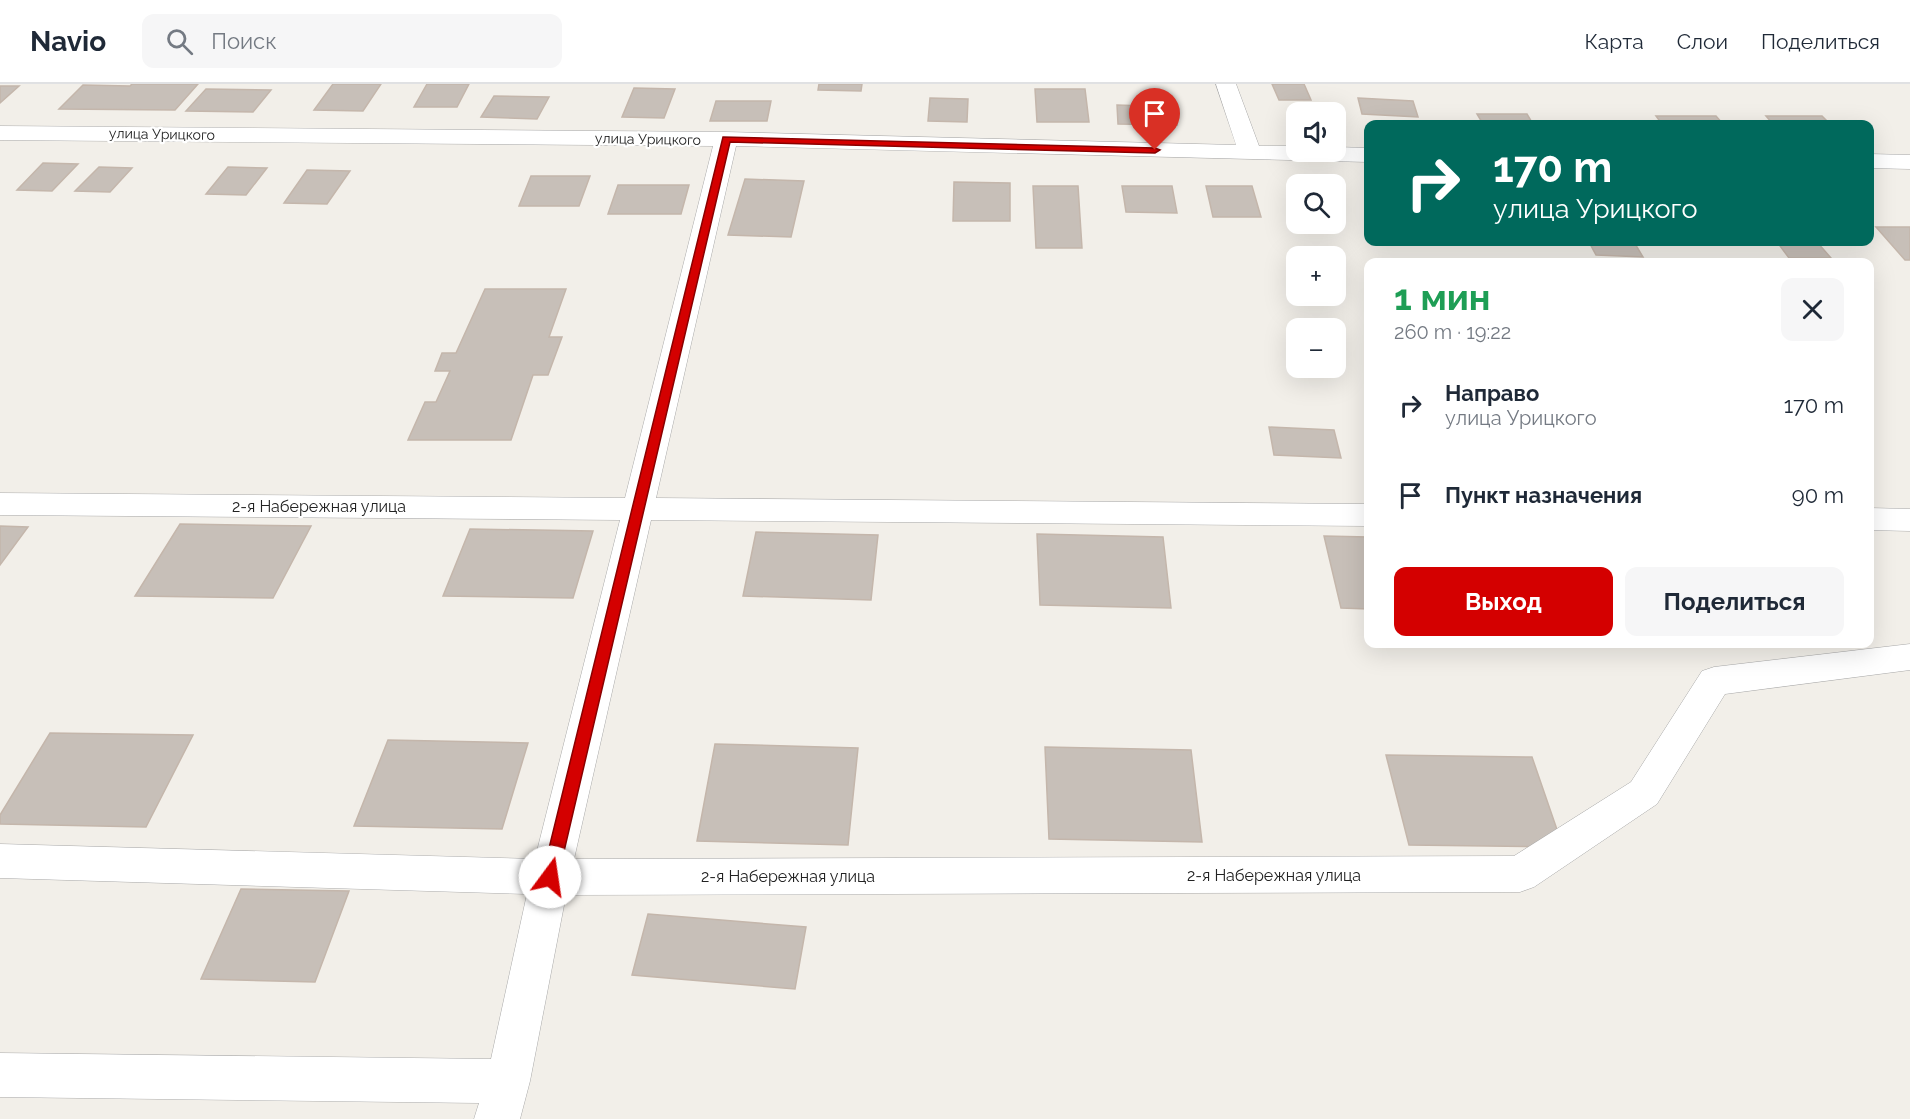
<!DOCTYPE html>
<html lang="ru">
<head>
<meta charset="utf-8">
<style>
  :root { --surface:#fff; --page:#f6f6f7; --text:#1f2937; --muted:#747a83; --line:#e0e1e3; --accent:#d40000 }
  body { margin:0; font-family:Raleway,sans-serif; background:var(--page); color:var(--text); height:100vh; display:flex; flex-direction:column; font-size:22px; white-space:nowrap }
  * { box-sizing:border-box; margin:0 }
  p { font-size:20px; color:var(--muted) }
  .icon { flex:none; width:33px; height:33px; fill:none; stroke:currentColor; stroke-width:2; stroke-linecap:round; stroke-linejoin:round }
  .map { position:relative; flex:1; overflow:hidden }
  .panel { position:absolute; left:1364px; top:174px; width:510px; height:390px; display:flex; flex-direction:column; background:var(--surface); border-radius:12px; box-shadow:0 6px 24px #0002 }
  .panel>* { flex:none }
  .guide { position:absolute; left:1364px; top:36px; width:510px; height:126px; border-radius:12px; box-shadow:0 6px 24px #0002; background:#00695c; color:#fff; overflow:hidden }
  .tools { position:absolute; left:1286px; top:18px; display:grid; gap:12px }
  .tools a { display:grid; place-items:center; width:60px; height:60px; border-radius:12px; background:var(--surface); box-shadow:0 6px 24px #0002; font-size:30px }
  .pin { position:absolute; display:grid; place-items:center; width:51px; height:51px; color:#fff; margin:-62px -26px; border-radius:50% 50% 50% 0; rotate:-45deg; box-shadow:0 0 6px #0007 }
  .pin .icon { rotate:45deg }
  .me { position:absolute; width:66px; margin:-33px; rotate:14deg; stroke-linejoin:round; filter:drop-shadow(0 0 4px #0008) }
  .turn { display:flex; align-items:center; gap:21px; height:126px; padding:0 30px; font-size:27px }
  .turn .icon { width:78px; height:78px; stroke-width:2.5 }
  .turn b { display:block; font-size:42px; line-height:51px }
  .round { display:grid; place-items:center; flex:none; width:63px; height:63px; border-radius:12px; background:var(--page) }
  .headline { display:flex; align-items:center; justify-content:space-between; height:102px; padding:0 30px }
  h1 { font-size:36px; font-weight:700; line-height:45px; color:#1e9e55 }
  .action { display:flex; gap:12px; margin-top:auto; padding:12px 30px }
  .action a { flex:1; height:69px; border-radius:12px; background:var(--accent); color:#fff; font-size:24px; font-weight:700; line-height:69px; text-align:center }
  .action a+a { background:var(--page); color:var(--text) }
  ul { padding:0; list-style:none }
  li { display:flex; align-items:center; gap:18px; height:90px; padding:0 30px }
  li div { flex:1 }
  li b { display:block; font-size:22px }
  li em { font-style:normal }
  header { display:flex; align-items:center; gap:36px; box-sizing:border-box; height:84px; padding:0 30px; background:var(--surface); border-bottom:2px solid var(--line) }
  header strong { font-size:28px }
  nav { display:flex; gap:33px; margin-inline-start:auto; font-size:21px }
  .search { width:420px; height:54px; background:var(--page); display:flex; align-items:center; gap:15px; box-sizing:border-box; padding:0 21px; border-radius:12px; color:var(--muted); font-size:22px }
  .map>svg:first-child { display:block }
</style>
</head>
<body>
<header>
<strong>Navio</strong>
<div class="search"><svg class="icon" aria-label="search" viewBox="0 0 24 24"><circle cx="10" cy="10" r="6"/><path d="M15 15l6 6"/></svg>Поиск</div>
<nav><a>Карта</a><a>Слои</a><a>Поделиться</a></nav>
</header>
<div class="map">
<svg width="1910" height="1035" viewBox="0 0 1910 1035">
  <rect width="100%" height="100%" fill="#f2efe9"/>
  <path fill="#c7bfb8" stroke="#c4b6ab" stroke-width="1.5" d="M132 0H198L175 26 59 25 83 1 130 2Z
    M333 0H381L363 27 314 26Z
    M427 0H469L457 23H414Z
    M819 0H862L861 7 818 6Z
    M1272 0H1304L1311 16H1279Z
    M0 2H19L0 19Z
    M634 4 675 5 664 34 622 33Z
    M206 5 271 6 253 28 186 27Z
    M1035 5H1085L1089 38H1037Z
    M494 12 549 13 537 35 481 33Z
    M930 14 968 15 967 38 928 37Z
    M1358 14 1413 17 1418 33 1362 30Z
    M716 17H771L767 37H710Z
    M1117 21 1174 23 1177 41 1118 40Z
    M1477 30H1527L1533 40H1483Z
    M1656 32H1716L1723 40H1662Z
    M1766 32H1822L1830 40H1773Z
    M43 79 78 80 52 107 17 106Z
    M99 83 132 84 110 108 75 107Z
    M228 83 267 84 246 111 206 110Z
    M307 86 350 87 327 120 284 119Z
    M531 92H590L579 122H519Z
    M745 95 804 97 791 153 728 151Z
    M954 98 1010 99V137H953Z
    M618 101H689L681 130H608Z
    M1033 102H1078L1082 164H1036Z
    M1122 102H1172L1177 129 1126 128Z
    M1206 102H1252L1261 133H1213Z
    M1876 143H1910V176H1905Z
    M1589 158H1634L1643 173 1596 171Z
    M1777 158H1817L1831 174H1789Z
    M485 205H566L549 253H562L548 291H533L511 356H408L425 318H436L450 287H435L442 269H456Z
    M1269 343 1334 346 1341 374 1274 371Z
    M180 440 311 442 273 514 135 512Z
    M0 442 28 443 0 481Z
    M470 445 593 447 573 514 443 512Z
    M756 448 878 451 871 516 743 512Z
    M1037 450 1163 453 1171 524 1040 521Z
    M1324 452 1368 453V525L1341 524Z
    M50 649 193 651 146 743 0 740V731Z
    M388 656 528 659 502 745 354 742Z
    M715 660 858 664 848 761 697 757Z
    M1045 663 1191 666 1202 758 1049 755Z
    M1386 671 1532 673 1563 763 1409 761Z
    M241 805 349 807 315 898 201 895Z
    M648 830 806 843 795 905 632 891Z"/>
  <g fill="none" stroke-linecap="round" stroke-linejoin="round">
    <defs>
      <path id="minor" d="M1216 0H1236L1259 62H1296V68H1335V63L1368 64V78L736 62 656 414 1368 420V442L651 436 574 775 1514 772 1631 698 1702 587 1714 583 1910 560V586L1725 610 1657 720 1534 803 1520 808 566 811 530 997 520 1035H474L479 1019 0 1013V969L491 975 527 810 0 794V760L535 775 620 436 0 431V409L625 414 713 62 0 56V42L726 48 1236 61Z
        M1869 70 1910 71V85L1869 84Z
        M1869 424 1910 425V447L1869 446Z"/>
    </defs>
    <use href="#minor" stroke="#a9a9a9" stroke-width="1"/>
    <use href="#minor" fill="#fff" fill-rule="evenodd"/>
  </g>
  <path fill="#d40000" stroke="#8a0000" stroke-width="1.5" d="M723 53 1155 64 1160 66 1155 69 730 58 558 793 556 798 550 800 544 798 542 793Z"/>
  <g text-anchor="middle" stroke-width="4.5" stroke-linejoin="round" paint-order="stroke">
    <g font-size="14" fill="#222" stroke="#fff">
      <text transform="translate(162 50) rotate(1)" y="5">улица Урицкого</text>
      <text transform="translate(648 55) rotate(1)" y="5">улица Урицкого</text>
    </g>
    <g font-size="16" fill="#222" stroke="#fff">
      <text x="319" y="428">2-я Набережная улица</text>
      <text x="1274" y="797">2-я Набережная улица</text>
      <text x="788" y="798">2-я Набережная улица</text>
    </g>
  </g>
</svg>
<div class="tools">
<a><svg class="icon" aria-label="sound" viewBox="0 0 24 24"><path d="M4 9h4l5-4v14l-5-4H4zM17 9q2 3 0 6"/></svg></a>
<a><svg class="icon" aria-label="search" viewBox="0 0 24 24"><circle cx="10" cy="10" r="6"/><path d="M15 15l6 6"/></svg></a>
<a>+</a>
<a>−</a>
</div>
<div class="pin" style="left:1155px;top:66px;background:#d93025"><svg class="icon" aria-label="arrive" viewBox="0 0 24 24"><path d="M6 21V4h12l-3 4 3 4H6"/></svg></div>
<svg class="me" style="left:550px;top:793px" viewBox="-20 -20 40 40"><circle r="19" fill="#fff"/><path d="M0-13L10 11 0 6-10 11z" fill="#d40000"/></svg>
<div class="guide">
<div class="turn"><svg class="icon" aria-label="right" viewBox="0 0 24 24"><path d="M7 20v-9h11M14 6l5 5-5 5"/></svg><div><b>170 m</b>улица Урицкого</div></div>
</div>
<section class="panel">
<div class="headline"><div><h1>1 мин</h1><p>260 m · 19:22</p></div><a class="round"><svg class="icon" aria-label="close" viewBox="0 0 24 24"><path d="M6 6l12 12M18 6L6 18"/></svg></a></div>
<ul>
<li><svg class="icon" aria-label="right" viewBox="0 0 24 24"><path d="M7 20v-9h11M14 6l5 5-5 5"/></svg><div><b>Направо</b><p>улица Урицкого</p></div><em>170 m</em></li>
<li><svg class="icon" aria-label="arrive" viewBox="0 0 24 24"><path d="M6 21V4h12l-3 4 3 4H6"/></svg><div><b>Пункт назначения</b></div><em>90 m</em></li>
</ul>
<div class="action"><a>Выход</a><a>Поделиться</a></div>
</section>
</div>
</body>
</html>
